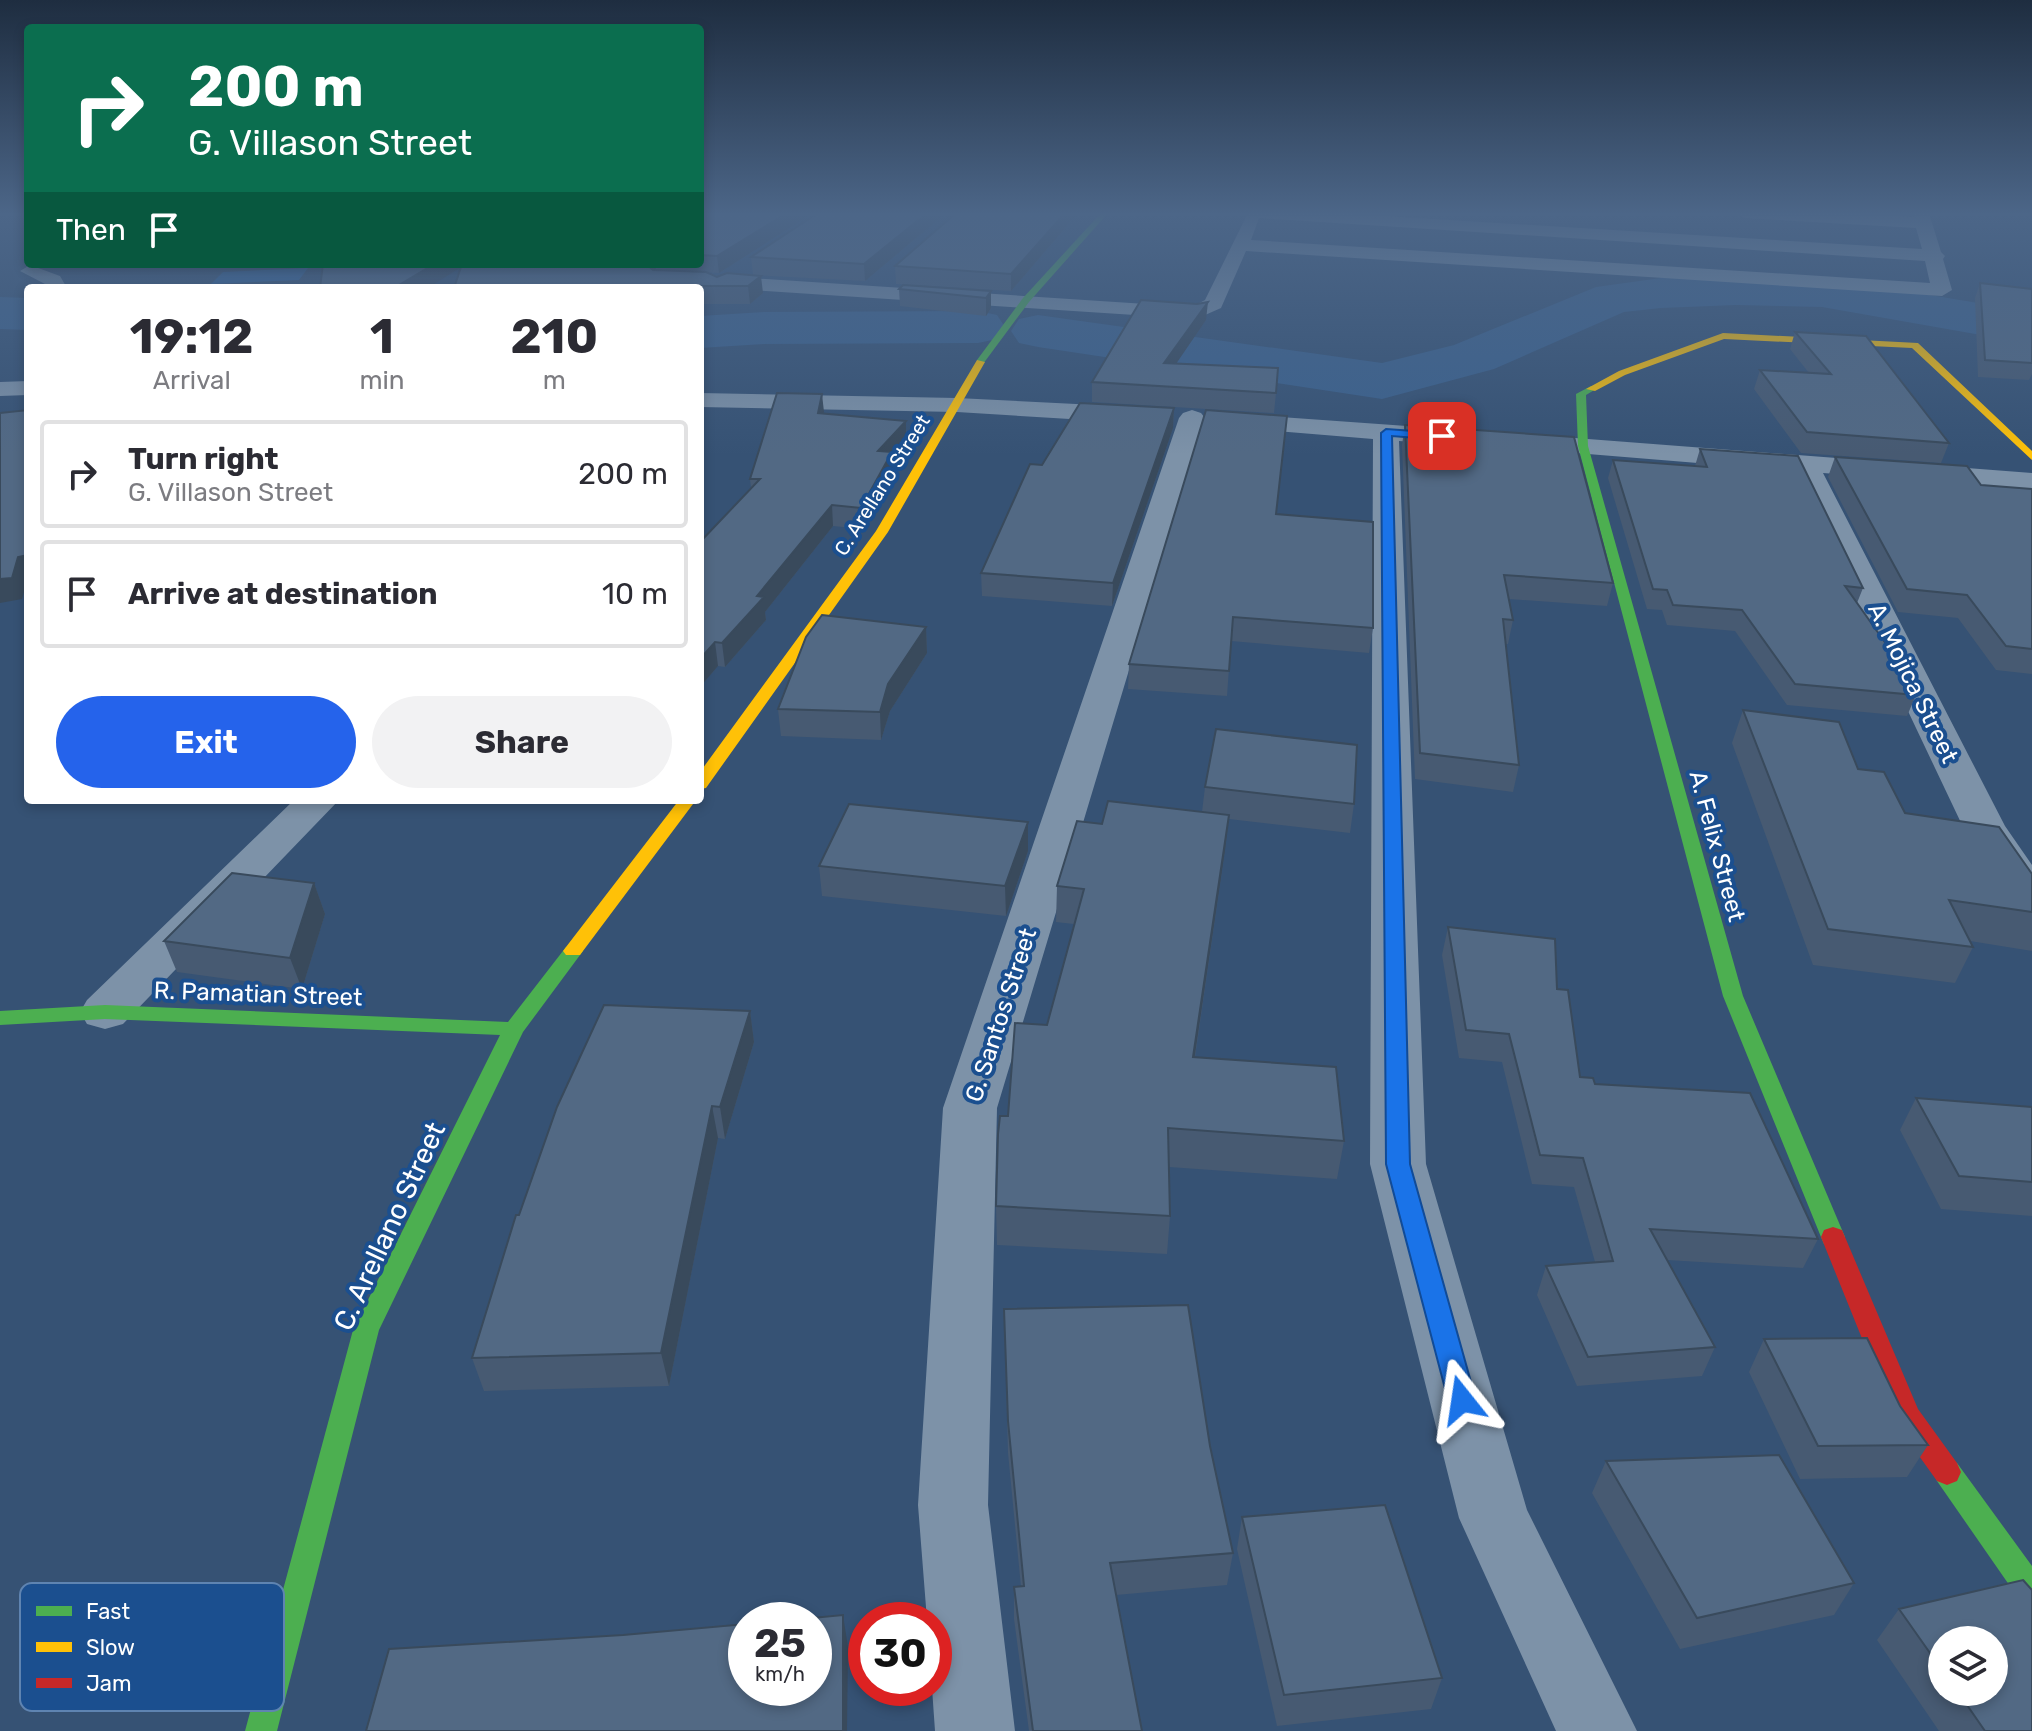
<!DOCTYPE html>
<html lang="en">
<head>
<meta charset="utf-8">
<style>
  :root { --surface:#fff; --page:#f2f2f3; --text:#2b2b33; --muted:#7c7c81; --line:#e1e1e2; --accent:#2563eb }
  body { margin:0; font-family:Rubik,sans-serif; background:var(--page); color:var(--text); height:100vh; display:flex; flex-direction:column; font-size:30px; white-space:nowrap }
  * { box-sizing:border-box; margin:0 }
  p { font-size:26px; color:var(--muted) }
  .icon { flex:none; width:44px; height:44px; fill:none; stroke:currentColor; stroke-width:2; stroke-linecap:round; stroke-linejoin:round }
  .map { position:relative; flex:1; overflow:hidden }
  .details { position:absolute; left:24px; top:284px; width:680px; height:520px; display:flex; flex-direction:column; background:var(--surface); border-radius:8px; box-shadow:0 4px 12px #0003 }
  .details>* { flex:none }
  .guide { position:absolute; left:24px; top:24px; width:680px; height:244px; border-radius:8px; box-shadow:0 4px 12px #0003; background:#0b6e4f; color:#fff; overflow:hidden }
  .controls { position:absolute; left:1928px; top:1626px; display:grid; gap:16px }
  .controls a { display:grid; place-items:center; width:80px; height:80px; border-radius:50%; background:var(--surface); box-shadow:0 4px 12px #0003; font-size:40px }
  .speed { position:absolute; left:728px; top:1602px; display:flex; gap:16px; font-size:40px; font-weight:700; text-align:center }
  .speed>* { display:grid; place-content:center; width:104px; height:104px; border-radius:50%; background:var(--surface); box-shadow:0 4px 12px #0003; line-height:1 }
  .speed small { font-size:20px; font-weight:400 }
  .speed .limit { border:12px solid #d22; background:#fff; color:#111 }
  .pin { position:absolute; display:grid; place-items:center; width:68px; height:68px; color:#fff; margin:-34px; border-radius:16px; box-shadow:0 4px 12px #0006 }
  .me { position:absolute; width:88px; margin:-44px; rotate:345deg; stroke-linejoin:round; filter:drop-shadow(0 0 6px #0008) }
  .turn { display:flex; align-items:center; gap:28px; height:168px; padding:0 32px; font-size:36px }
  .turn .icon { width:104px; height:104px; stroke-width:2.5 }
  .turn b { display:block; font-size:56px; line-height:68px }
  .then { display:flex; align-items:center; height:76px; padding:0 32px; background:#0003; gap:16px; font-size:30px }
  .eta { display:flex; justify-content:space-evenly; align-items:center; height:136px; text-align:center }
  .eta b { font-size:48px; font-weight:700; line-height:56px }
  .action { display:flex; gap:16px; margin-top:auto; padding:16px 32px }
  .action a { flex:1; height:92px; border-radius:48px; background:var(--accent); color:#fff; font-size:32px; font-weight:700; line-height:92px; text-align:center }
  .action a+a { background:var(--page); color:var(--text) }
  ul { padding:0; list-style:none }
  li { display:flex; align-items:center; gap:24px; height:108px; margin:0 16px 12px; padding:0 16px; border:4px solid var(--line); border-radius:8px }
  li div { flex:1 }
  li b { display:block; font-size:30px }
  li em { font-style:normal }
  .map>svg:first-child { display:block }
</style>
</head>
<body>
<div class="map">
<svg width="2032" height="1731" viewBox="0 0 2032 1731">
  <rect width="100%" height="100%" fill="#365274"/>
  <path fill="#2f66a5" d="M308 268 299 280 211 284 223 272Z"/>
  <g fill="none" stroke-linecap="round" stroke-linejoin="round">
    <path fill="#3b618d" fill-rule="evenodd" d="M1736 275 1822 277 2032 312V344L1822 307 1736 305 1661 308 1624 312 1494 369 1382 399 1038 347 1019 343 1011 331 1019 319 1038 315 1382 363 1454 345 1596 287 1661 278Z
      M0 297 28 298V330L0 329Z
      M978 311 997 315 1005 327 997 339 978 343 764 344 700 348V316L764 312Z"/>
    <path fill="#7d92a8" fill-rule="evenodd" d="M1248 213H1336L1922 249 1916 228 1745 218 1736 213H1837L1914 217 1913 213H1929L1941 252 1945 256 1943 259 1952 290 1942 296 1246 251 1221 308 1196 319 703 287 693 281 703 275 1192 307 1205 300ZM1259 218 1925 261 1930 283 1251 240Z
      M30 265 60 276 67 288H47L45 284 20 271Z
      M28 381V395L0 396V382Z
      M700 393 957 398 1136 407 1145 410 1149 415 1145 420 1136 423 957 412 700 407Z
      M1192 410 1201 413 1205 418 997 1108 988 1505 1015 1731H935L932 1688 934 1620H927L918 1505 943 1108 1179 418 1183 413Z
      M1225 413 1463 430 1472 432 1476 438 1472 444 1463 446 1399 441 1426 1164 1527 1510 1637 1731H1556L1459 1518 1370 1164 1373 439 1216 426 1212 421 1216 416Z
      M1536 435 2032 473V489L1823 473 2005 826 2032 865V911L2016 907 1963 827 1794 471 1527 449 1523 443 1527 437Z
      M294 800H339L123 1024 105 1029 87 1024 80 1012 87 1000Z"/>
    <path fill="#4caf50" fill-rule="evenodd" d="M1101 213H1108L1029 302 983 364H977V360L1023 298Z
      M1591 386 1596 389 1586 395 1588 446 1743 996 1845 1237 1842 1244 1833 1247 1824 1244 1821 1237 1723 996 1578 446 1576 394Z
      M573 945 583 951 523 1032 379 1330 277 1731H245L353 1330 500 1035 105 1019 0 1025V1011L105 1005 508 1022 566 947Z
      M1947 1459 1957 1463 2032 1566V1606L2021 1602 1937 1481 1933 1472 1937 1463Z"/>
    <path fill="#ffc107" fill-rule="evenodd" d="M1723 333 1918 343 2032 451V460L1912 348 1724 339 1625 375 1595 391 1586 389 1619 371Z
      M977 360 985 362 888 532 706 788 700 789V772L876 531Z
      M679 800H696L580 955H566L563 951 566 947Z"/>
    <path fill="#c62828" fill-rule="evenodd" d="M1833 1227 1842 1230 1845 1237 1918 1409 1957 1463 1961 1472 1957 1481 1947 1485 1937 1481 1897 1425 1821 1237 1824 1230Z"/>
  </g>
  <path fill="#475a72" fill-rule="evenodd" d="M700 213H813L719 273 655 270 717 277 727 273 763 293 750 304H700V288H454L461 267 323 264H700Z
    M818 213H946L865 281 753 275 751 257Z
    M956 213H1076L1066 227 1011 291 896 284 895 266Z
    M1980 283 2032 289V374L2029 380 1978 377 1975 298Z
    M899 289 991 291V308L986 316 900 306Z
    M1206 320 1176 363 1276 393 1274 413 1092 402V382Z
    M1795 332 1949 443 1941 463 1801 453 1754 389 1760 370 1809 373 1790 349Z
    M1174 408 1173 428 1112 606 982 596 981 573 1042 465Z
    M823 414 906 440 893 456V472L863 529 833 526 765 612 766 620 725 667 718 666 700 687 751 488 750 479Z
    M1405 425 1613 583 1607 606 1509 599 1513 620 1508 644H1506L1519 765 1513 792 1415 779 1402 445Z
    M1700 449 1863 588 1857 603 1916 695 1907 716 1787 705 1735 631 1667 625 1662 610 1647 609 1608 478 1613 460 1695 466Z
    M1835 457 1981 485 2032 489V674L1996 670 1958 618 1898 612 1828 477Z
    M1276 514 1373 628 1369 653 1231 641 1227 696 1128 689 1129 664Z
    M926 627 927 653 890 711 881 740 781 736 778 709Z
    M1743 710 1858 769 1905 813 2032 874V951L1970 941 1973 947 1955 983 1813 965 1732 743Z
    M1205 787 1354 804 1350 833 1229 819 1225 850 1195 1057 1344 1141 1337 1179 1169 1167 1170 1216 1167 1254 997 1245 996 1206 1008 1116 1047 1025 1074 924 1056 922 1057 886 1102 824 1202 812Z
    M1028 851 1006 916 822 896 819 866Z
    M314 883 325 914 302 989 177 972 164 941Z
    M1448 927 1557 989 1580 1077 1595 1084 1818 1239 1803 1268 1667 1260 1715 1347 1702 1376 1577 1386 1537 1295 1546 1266 1595 1262 1574 1187 1532 1184 1502 1062 1459 1058 1442 955Z
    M750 1011 754 1042 725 1139 718 1138 669 1386 484 1391 472 1358 519 1215Z
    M1916 1098 2032 1107V1216L1941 1209 1900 1130Z
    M1004 1309 1210 1446 1233 1553 1227 1585 1116 1595 1142 1731H1029L1014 1619V1587H1021L1008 1453Z
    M1764 1339 1928 1445 1907 1477 1800 1479 1749 1372Z
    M1606 1461 1854 1583 1834 1615 1680 1649 1592 1493Z
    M1242 1517 1442 1678 1431 1709 1277 1726 1237 1549Z
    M2023 1580 2032 1590V1731H1939L1877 1640 1899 1609ZM1942 1640H1994V1692H1942Z"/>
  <path fill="#394a5c" d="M787 213H813L719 273 717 256Z
    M927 213H946L865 281 864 264Z
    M1065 213H1076L1066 227 1011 291V274Z
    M434 264H466L428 288H394Z
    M641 264H656V269L643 277Z
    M761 276 763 293 750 304 748 286Z
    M991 291V308L986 316V298Z
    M1208 302 1206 320 1163 383 1164 363Z
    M822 394 824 412 819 432 818 413Z
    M1174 408 1173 428 1112 606 1113 583Z
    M906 421V440L893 456V472L863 529 861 508 878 451Z
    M832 505 833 526 765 612 766 620 725 667 722 643 757 596Z
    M28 555V578L22 599 0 603V579L18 557Z
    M926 627 927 653 890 711 881 740 880 712 888 684Z
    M715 642 718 666 700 687V659Z
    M1229 815 1225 850 1189 1095 1193 1057Z
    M1028 822V851L1006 916 1005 886Z
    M314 883 325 914 302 989 290 958Z
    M750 1011 754 1042 725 1139 720 1107Z
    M712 1106 718 1138 669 1386 661 1353Z
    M843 1615 848 1647 847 1731H843Z"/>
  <path fill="#526984" stroke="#394a5c" stroke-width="2" d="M700 213H787L717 256 700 255Z
    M818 213H927L864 264 751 257Z
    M956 213H1065L1011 274 895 266Z
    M323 264H434L394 288H320Z
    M462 264H646L653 270 706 272 717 277 727 273 761 276 748 286H675L670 288H454Z
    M1980 283 2032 289V363L1985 360Z
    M903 285 991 291 986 298 899 289Z
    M1141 300 1197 304 1208 302 1164 363 1278 368 1276 393 1092 382Z
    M1795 332 1866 336 1949 443 1807 432 1760 370 1831 374Z
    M777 393 822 394 818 413 906 421 878 451 892 452 861 508 832 505 757 596 764 597 722 643 715 642 700 659V542L760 479H750Z
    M1080 403 1174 408 1113 583 981 573 1030 464 1042 465Z
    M28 410V555L18 557 12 578 0 579V413Z
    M1206 410 1287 416 1276 514 1373 522V628L1233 617 1229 671 1129 664Z
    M1405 425 1574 437 1613 583 1504 575 1513 620 1503 619 1519 765 1420 753Z
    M1700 449 1798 456 1863 588 1845 586 1901 665 1916 695 1795 684 1742 610 1673 605 1667 590 1653 589 1613 460 1707 467Z
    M1835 457 1967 466 1981 485 2032 489V649L2006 646 1967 595 1907 589Z
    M822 615 926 627 888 684 880 712 778 709 806 637Z
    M1743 710 1839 722 1858 769 1884 772 1905 813 1999 827 2032 874V912L1949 900 1973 947 1828 929Z
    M1216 729 1357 745 1354 804 1205 787Z
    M1108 801 1229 815 1193 1057 1336 1067 1344 1141 1168 1128 1170 1216 996 1206 998 1134 1000 1116H1008L1015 1023 1047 1025 1084 889 1057 886 1077 821 1102 824Z
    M849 804 1028 822 1005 886 819 866Z
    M232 873 314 883 290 958 164 941Z
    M1448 927 1555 939 1557 989 1568 990 1580 1077 1593 1078 1595 1084 1750 1093 1818 1239 1650 1229 1715 1347 1588 1357 1546 1266 1613 1261 1583 1158 1540 1155 1509 1034 1466 1030Z
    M604 1005 750 1011 720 1107 712 1106 661 1353 472 1358 516 1215H519L557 1107Z
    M1916 1098 2032 1107V1182L1959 1176Z
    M1188 1305 1210 1446 1233 1553 1110 1563 1142 1731H1033L1014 1587 1024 1586 1008 1421 1004 1309Z
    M1867 1338 1900 1406 1928 1445 1818 1446 1764 1339Z
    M1779 1455 1854 1583 1697 1618 1606 1461Z
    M1385 1505 1442 1678 1284 1695 1242 1517Z
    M2023 1580 2032 1590V1731H1985L1958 1692H1994V1640H1942V1670L1899 1609Z
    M843 1615V1731H366L389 1649 623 1635 746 1624V1688H814V1620H791Z"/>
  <linearGradient id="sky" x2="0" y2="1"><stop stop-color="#1e2d40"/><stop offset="0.47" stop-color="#4c6688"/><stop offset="1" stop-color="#4c6688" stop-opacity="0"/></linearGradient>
  <rect width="2032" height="455" fill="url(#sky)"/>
  <path fill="#1a73e8" stroke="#114b97" stroke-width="2" d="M1386 429 1442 433 1448 436 1442 440 1392 436 1410 1164 1476 1400 1472 1408 1462 1412 1452 1408 1448 1400 1386 1164 1381 433Z"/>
  <g text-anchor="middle" stroke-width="8" stroke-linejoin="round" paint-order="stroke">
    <g font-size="20" fill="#fff" stroke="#1b4f8f">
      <text transform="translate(882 485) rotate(-58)" y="7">C. Arellano Street</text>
    </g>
    <g font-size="24" fill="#fff" stroke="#1b4f8f">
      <text transform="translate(1913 683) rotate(64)" y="8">A. Mojica Street</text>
      <text transform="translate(1717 846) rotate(75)" y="8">A. Felix Street</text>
      <text transform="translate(258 994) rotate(2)" y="8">R. Pamatian Street</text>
      <text transform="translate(1001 1015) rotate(-72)" y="8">G. Santos Street</text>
    </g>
    <g font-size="28" fill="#fff" stroke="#1b4f8f">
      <text transform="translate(389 1226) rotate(-65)" y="10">C. Arellano Street</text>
    </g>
  </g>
  <rect x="20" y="1583" width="264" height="128" rx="12" fill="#1b4f8f" stroke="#5f84b1" stroke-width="2"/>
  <rect x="36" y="1606" width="36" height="10" fill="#4caf50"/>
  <rect x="36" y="1642" width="36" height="10" fill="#ffc107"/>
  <rect x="36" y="1678" width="36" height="10" fill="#c62828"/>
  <g font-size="22" fill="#fff">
    <text x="86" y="1619">Fast</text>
    <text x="86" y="1655">Slow</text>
    <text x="86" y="1691">Jam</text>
  </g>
</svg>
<div class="controls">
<a><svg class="icon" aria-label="layers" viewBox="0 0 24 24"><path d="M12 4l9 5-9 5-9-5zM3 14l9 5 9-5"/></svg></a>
</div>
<div class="speed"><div>25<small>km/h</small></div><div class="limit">30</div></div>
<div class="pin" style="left:1442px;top:436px;background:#d93025"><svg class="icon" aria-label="arrive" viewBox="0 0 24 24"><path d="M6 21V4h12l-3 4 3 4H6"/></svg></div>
<svg class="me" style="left:1462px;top:1400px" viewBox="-20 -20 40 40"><path d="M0-17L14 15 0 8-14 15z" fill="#1a73e8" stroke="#fff" stroke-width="4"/></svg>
<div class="guide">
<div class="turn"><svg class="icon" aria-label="right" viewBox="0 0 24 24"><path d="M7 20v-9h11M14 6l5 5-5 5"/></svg><div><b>200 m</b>G. Villason Street</div></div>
<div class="then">Then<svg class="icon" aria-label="arrive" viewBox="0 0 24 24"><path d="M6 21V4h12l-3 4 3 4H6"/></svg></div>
</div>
<section class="details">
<div class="eta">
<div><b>19:12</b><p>Arrival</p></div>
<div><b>1</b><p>min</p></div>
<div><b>210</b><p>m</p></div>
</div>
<ul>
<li><svg class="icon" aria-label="right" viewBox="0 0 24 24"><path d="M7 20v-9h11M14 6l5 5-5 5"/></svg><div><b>Turn right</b><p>G. Villason Street</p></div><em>200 m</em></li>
<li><svg class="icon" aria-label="arrive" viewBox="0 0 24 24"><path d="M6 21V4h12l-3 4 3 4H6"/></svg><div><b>Arrive at destination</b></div><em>10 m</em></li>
</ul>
<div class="action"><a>Exit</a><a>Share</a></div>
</section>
</div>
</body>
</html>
